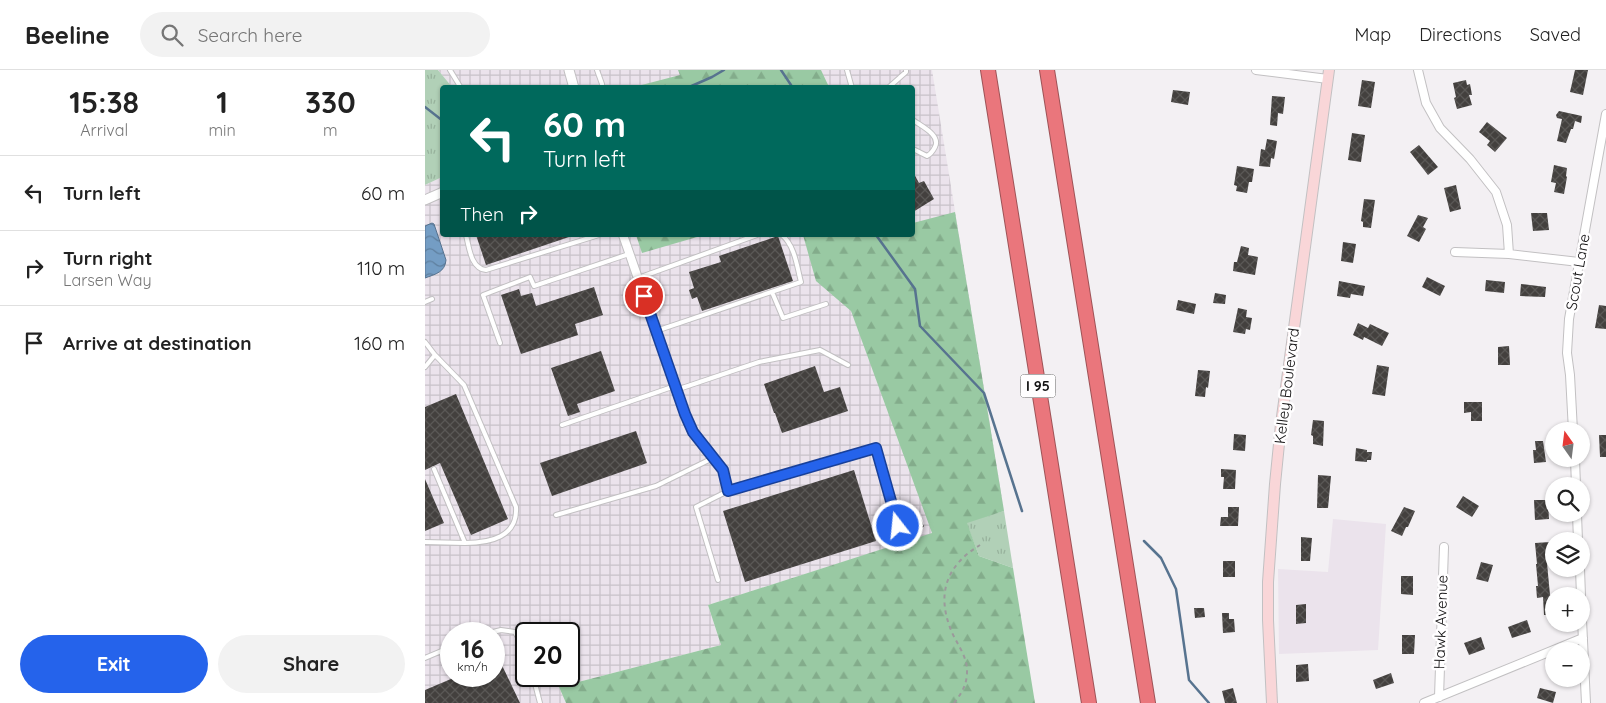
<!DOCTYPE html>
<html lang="en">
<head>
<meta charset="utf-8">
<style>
  :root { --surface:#fff; --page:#f2f2f2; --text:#222; --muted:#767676; --line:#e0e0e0; --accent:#2563eb }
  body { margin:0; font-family:Quicksand,sans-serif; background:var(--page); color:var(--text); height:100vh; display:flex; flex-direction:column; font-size:19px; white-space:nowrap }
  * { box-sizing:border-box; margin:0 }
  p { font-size:16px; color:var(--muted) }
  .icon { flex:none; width:28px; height:28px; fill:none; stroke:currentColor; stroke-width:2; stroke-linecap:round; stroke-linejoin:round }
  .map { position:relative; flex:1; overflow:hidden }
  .details { display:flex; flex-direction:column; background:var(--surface); width:425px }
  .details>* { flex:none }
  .hud { position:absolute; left:15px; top:15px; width:475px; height:152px; border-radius:5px; box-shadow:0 1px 4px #0004; background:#00695c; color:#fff; overflow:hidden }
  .needle { width:32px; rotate:346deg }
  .tools { position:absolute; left:1120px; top:352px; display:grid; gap:10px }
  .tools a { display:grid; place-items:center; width:45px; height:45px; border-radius:50%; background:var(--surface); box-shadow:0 1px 4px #0004; font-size:25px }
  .speed { position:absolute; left:15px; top:552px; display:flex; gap:10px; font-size:25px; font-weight:700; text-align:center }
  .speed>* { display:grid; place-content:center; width:65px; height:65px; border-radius:50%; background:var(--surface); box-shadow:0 1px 4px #0004; line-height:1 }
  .speed small { font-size:12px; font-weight:400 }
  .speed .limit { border:2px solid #111; border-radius:8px; background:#fff; color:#111 }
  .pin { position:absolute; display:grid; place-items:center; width:42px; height:42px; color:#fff; margin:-21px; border:2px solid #fff; border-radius:50%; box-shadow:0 1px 5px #0007 }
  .me { position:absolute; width:55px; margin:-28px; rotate:344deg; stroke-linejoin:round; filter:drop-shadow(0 0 4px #0008) }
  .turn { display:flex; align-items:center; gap:18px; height:105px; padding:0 20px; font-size:22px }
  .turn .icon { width:65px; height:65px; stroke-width:2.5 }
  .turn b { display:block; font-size:35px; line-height:42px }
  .then { display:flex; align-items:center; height:48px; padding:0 20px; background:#0003; gap:10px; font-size:19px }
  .eta { display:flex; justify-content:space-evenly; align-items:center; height:85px; text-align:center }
  .eta b { font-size:30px; font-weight:700; line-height:35px }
  .action { display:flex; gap:10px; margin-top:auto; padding:10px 20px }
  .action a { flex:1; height:58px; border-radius:30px; background:var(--accent); color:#fff; font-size:20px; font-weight:700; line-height:58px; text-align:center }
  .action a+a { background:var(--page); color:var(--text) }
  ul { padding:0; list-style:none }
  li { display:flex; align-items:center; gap:15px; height:75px; padding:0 20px; border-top:1px solid var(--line) }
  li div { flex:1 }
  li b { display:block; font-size:19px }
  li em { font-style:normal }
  header { display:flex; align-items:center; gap:30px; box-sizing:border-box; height:70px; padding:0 25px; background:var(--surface); border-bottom:1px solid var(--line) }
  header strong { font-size:24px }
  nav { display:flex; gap:28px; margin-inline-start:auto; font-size:18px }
  .search { width:350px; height:45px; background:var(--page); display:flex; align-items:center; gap:12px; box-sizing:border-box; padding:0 18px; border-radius:28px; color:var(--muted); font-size:19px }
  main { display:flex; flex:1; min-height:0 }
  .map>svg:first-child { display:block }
</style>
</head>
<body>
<header>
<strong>Beeline</strong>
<div class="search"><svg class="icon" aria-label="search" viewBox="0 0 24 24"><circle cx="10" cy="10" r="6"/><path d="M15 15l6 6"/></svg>Search here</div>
<nav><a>Map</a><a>Directions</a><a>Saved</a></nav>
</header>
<main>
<section class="details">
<div class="eta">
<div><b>15:38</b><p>Arrival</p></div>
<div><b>1</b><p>min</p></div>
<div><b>330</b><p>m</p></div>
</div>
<ul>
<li><svg class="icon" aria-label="left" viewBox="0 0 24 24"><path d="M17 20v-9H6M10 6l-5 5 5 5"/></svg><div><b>Turn left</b></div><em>60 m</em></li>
<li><svg class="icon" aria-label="right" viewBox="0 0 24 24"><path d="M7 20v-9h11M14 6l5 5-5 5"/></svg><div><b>Turn right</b><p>Larsen Way</p></div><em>110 m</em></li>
<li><svg class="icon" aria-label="arrive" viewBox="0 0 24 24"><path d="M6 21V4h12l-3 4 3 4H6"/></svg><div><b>Arrive at destination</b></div><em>160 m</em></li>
</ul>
<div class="action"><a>Exit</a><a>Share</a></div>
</section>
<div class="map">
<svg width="1181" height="633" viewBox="0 0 1181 633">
  <defs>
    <pattern id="industrial-grid" width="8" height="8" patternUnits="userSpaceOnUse" patternTransform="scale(1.25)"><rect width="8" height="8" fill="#ebe3ec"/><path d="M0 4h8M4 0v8" fill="none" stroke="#c8c2c9"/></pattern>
    <pattern id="grass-tufts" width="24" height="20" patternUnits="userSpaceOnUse" patternTransform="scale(1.25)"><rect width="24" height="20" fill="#b1d0b7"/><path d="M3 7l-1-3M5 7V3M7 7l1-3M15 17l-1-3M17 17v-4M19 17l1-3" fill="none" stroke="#97b29c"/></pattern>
    <pattern id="forest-firs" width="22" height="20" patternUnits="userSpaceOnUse" patternTransform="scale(1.25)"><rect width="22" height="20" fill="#99c9a3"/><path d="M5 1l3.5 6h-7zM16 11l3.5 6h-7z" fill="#83ac8b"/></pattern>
    <pattern id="water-waves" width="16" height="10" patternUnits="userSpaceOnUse" patternTransform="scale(1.25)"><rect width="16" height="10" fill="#749dc4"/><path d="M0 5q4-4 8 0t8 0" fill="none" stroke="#5e7f9e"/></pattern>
    <pattern id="building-cross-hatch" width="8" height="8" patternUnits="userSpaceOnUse" patternTransform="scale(1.25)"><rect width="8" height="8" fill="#43403e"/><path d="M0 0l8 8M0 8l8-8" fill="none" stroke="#5a5856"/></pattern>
  </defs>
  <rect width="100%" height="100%" fill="#f3f0f3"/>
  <path fill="#ebe3ec" d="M908 449 961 454 953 580 854 584 853 499 903 502Z"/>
  <path fill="url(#industrial-grid)" fill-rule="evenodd" d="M13 0H507L579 441 283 535 296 575 134 617 141 633H0V115L17 107 18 165H488V18H27ZM26 564H69V606H26ZM101 564H144V606H101Z"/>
  <path fill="url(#grass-tufts)" d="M0 0H13L27 17 18 18 17 107 0 115Z
    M579 441 588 498 554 486 541 452Z"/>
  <path fill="url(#forest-firs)" d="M253 0H396L404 17H209L255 5Z
    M530 142 579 441 542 453 554 486 588 498 610 633H141L134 617 296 575 283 535 507 463 426 241 391 211 378 165H488V153Z
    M211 165H279L217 183Z"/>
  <path fill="url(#water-waves)" stroke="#57738f" d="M7 153 9 154 21 190C20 202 11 204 0 208V156Z"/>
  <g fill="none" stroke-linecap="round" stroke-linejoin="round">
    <path stroke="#57738f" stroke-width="2.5" d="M356 0 368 18
      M262 18 287 7 299 0
      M0 37 18 51
      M451 165 490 219 495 256 559 323 597 441
      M719 471 736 488 751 519 764 610 784 633"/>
  </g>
  <path fill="url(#building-cross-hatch)" d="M1150 0H1163L1158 25 1145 22Z
    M937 10 950 12 946 38 933 36Z
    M1041 10 1042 15 1045 14 1047 25H1044L1047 35 1032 39 1029 28 1031 27 1028 13Z
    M748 20 765 22 763 35 746 32Z
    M847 26 860 27 858 44 853 43 852 56 845 55Z
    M1134 41 1157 46 1156 53 1150 51 1148 59H1146L1141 73 1132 71 1137 49 1132 48 1131 45Z
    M1062 52 1082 68 1070 82 1062 75 1065 71 1054 62Z
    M927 63 940 65 936 92 923 90Z
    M842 69 852 71 849 89 846 88 845 97 834 96 836 79 840 80Z
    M994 75 1013 97 1003 105 985 82Z
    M1129 95 1142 98 1141 106 1142 107 1139 124 1129 122 1131 113 1126 112Z
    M812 96 829 99 827 112H824L822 123 811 121 812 116 809 115Z
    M488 102 494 113 499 111 509 129 488 142Z
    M1031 115 1036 139 1025 142 1019 118Z
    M939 129 950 130 946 158 938 157V152L936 151Z
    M1106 143H1122L1124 160 1108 161Z
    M993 145 1003 148 998 157 1001 159 994 172 982 166Z
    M51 165H147V166L61 195Z
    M353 166 368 211 277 241 272 227 267 229 264 220 269 218 264 202 296 192 294 186Z
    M918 172 931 174 928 193 916 191Z
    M816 176 824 178 823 185 833 187 830 205 808 201 809 192H812Z
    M1002 207 1020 216 1015 226 997 217Z
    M1061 210 1080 212 1079 223 1060 221Z
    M914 211 940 216 938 226 926 224 925 228 912 226Z
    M1096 214 1121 217 1120 227 1095 226Z
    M169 217 178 245 150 254 153 265 96 284 76 225 94 219 96 226 107 223 111 236Z
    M790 223 801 225 800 234 788 233Z
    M753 230 771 234 769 244 751 240Z
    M1174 235 1181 236V259L1170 258Z
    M813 238 822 240 821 247 827 248 825 260 821 259 820 264 808 262Z
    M933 253 943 258 945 254 964 263 957 276 939 267 938 270 928 265Z
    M1084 276 1085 295H1073V277Z
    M176 281 190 321 152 334 155 342 143 346 126 298Z
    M952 295 964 297 960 326 947 324Z
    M390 296 399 322 415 317 423 341 357 363 350 343H349L339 314Z
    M773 300 785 301 783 318 781 317 780 327 770 326Z
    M31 324 83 449 46 465 15 393 0 400V337Z
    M1039 332H1057V351H1046V342L1039 343Z
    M888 350 899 351 898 376 888 374V366L886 365Z
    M211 361 222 393 127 426 115 393Z
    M809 364 821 365 820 381 808 380Z
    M1174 365H1181V387H1175Z
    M1110 371H1118L1121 392 1109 393 1108 380H1111Z
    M931 378 942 380V382H947L946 390H942V392L930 391Z
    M796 399 811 400 810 419H798L799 407H796Z
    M429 400 451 471 320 512 298 441Z
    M893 405 906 406 903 438H892Z
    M0 409 19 453 0 461Z
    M1038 426 1054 436 1047 447 1031 437Z
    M1109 430H1123L1124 449 1110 450Z
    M803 437H814L813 456H795L796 447H803Z
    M979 437 990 441 983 457H981L977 466 966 461Z
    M496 448 499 457 491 459 488 450Z
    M876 467 887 468 885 491H876Z
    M1125 472 1128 492 1122 493 1125 525H1129V545H1119L1118 527 1112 528 1111 516H1113L1111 494H1112L1110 473Z
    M798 491H810V507H798Z
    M1056 492 1068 495 1063 512 1051 509Z
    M976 506H988V525L976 524Z
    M881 534V553L871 554V535Z
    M769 538H779L780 547 770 548Z
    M797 543H804V549H809L810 562 798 563Z
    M1102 550 1106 562 1087 568 1083 557Z
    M977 565H990L989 584H977Z
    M1056 567 1060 579 1044 585 1039 573Z
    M74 589 95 633H0V620L33 606H69V591Z
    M883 594 884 611 871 612V595Z
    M966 603 969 613 951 619 948 610Z
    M808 618 812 633H800L797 621Z
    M1115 618 1131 622 1128 633 1112 628Z"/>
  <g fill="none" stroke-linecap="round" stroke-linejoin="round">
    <defs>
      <path id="service" d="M25 0 36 18
        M172 0 177 14
        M422 0 427 18
        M463 18 481 2V0
        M488 50C496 56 516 65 510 77 508 81 506 84 502 86L488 79
        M41 165C44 177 46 199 61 200L174 165
        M213 208 332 165
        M347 222 358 248 401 234
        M0 232 7 229
        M231 261 376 212C372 197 370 176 357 165
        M0 272 10 285 0 297
        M75 273 58 225 105 207 109 216 204 184
        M10 285 39 315 91 437C93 467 65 473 40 473
        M251 320 334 292 395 280 423 295
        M137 355 250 316
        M298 400 303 421 451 377 473 456
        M131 445 231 416 288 388
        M0 472 40 473 9 399
        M293 510 271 437 303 421
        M60 564 76 560 90 562 101 582
        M0 588 26 577
        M108 606 115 633"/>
      <path id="minor" d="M831 0 903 9
        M993 0 1001 33 1015 58 1045 89 1071 122 1082 155 1084 184
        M198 165 260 344 268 363 298 400
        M1030 182 1084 184 1154 192
        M1148 361 1145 305 1142 283 1144 249 1181 44
        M1150 389 1151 416
        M1152 444 1153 471
        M1155 499 1156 526
        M1156 529 1161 633
        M1014 627 1019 477
        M999 633 1158 568"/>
      <path id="tertiary" d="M144 0 149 18
        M0 130 18 122"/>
      <path id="secondary" d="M847 633 843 550V512L850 414 856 354 904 0"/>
      <path id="motorway" d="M563 0 664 633
        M622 0 723 633"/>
    </defs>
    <use href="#service" stroke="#c2c0c2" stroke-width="6"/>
    <use href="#minor" stroke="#c2c0c2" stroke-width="10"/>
    <use href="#tertiary" stroke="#c2c0c2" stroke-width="11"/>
    <use href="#secondary" stroke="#c2c0c2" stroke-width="12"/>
    <use href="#motorway" stroke="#9e5357" stroke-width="16"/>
    <path stroke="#9b999b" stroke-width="2" stroke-dasharray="4 4" stroke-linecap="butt" d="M529 633C536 624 542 615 542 602 543 587 531 573 526 560 511 523 522 495 555 475"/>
    <use href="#service" stroke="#fff" stroke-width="4"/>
    <use href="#minor" stroke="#fff" stroke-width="8"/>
    <use href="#tertiary" stroke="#fff" stroke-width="9"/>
    <use href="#secondary" stroke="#f9d6d8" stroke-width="10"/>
    <use href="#motorway" stroke="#ea767c" stroke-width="14"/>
  </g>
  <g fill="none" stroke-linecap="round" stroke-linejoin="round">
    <defs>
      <path id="route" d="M219 226 260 344 268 362 298 400 303 421 451 378 473 456"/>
    </defs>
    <use href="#route" stroke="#184099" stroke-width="12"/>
    <use href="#route" stroke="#2563eb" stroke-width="9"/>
  </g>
  <g text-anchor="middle" stroke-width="5" stroke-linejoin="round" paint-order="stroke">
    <rect fill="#fffeff" stroke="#595859" stroke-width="1" x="595.5" y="304.5" width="35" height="23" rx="4"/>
    <g font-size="14" font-weight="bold" fill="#121112">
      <text x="613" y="321">I 95</text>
    </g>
    <g font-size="15" fill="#121112" stroke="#fffeff">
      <text transform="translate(1153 202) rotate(-80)" y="5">Scout Lane</text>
      <text transform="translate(862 316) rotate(-83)" y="5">Kelley Boulevard</text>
      <text transform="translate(1016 552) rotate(-88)" y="5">Hawk Avenue</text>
    </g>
  </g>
</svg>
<div class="tools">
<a><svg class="needle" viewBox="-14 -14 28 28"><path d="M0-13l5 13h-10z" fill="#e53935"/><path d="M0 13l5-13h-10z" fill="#767676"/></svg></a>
<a><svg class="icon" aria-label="search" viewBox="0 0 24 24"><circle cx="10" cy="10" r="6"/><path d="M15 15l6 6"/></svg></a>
<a><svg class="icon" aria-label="layers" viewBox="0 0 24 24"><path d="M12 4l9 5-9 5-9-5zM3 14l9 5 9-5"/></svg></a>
<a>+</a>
<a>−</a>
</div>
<div class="speed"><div>16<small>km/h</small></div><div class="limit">20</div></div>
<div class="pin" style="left:219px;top:226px;background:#d93025"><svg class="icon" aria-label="arrive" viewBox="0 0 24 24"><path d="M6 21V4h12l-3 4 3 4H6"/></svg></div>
<svg class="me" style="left:473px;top:456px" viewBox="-20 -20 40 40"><circle r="17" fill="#2563eb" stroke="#fff" stroke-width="3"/><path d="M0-11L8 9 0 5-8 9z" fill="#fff"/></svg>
<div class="hud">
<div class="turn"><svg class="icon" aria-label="left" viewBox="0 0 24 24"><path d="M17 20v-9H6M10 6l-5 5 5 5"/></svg><div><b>60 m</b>Turn left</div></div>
<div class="then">Then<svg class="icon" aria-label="right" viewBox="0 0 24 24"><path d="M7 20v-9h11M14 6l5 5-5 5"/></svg></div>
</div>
</div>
</main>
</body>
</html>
